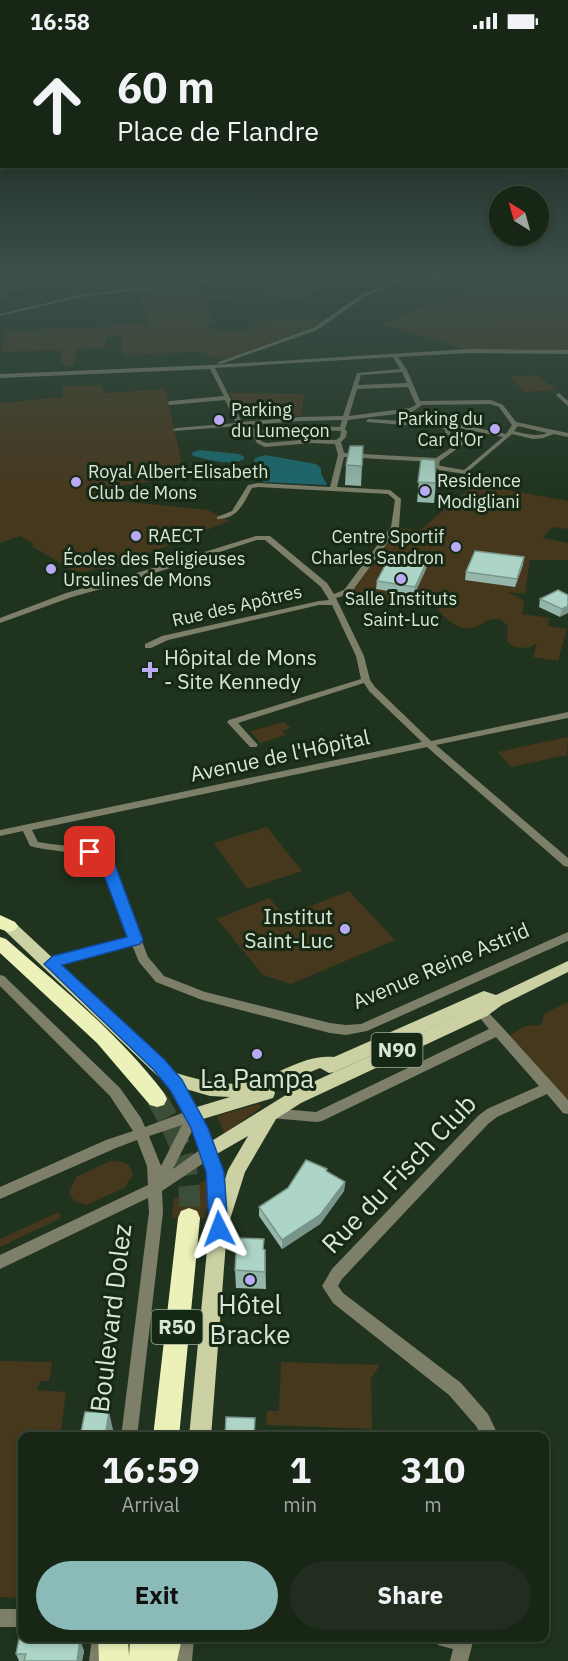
<!DOCTYPE html>
<html lang="en">
<head>
<meta charset="utf-8">
<style>
  :root { --surface:#182616; --page:#212e1f; --text:#f1f3f6; --muted:#9fa5a1; --line:#364335; --accent:#8bbbb9 }
  body { margin:0; font-family:"IBM Plex Sans",sans-serif; background:var(--page); color:var(--text); height:100vh; display:flex; flex-direction:column; font-size:22px; white-space:nowrap }
  * { box-sizing:border-box; margin:0 }
  p { font-size:20px; color:var(--muted) }
  .icon { flex:none; width:33px; height:33px; fill:none; stroke:currentColor; stroke-width:2; stroke-linecap:round; stroke-linejoin:round }
  .map { position:relative; flex:1; overflow:hidden }
  .drawer { position:absolute; left:18px; top:1390px; width:531px; height:210px; display:flex; flex-direction:column; background:var(--surface); border-radius:12px; box-shadow:0 3px 9px #0003,0 0 0 2px var(--line) }
  .drawer>* { flex:none }
  .hud { position:absolute; left:0px; top:0px; width:568px; height:126px; box-shadow:0 3px 9px #0003,0 0 0 2px var(--line); background:#182616; color:var(--text); overflow:hidden }
  .needle { width:39px; rotate:323deg }
  .buttons { position:absolute; left:489px; top:144px; display:grid; gap:12px }
  .buttons a { display:grid; place-items:center; width:60px; height:60px; border-radius:50%; background:var(--surface); box-shadow:0 3px 9px #0003,0 0 0 2px var(--line); font-size:30px }
  .pin { position:absolute; display:grid; place-items:center; width:51px; height:51px; color:#fff; margin:-26px; border-radius:12px; box-shadow:0 3px 9px #0006 }
  .me { position:absolute; width:66px; margin:-33px; rotate:357deg; stroke-linejoin:round; filter:drop-shadow(0 0 4px #0008) }
  .turn { display:flex; align-items:center; gap:21px; height:126px; padding:0 18px; font-size:27px }
  .turn .icon { width:78px; height:78px; stroke-width:2.5 }
  .turn b { display:block; font-size:42px; line-height:51px }
  .eta { display:flex; justify-content:space-evenly; align-items:center; height:102px; text-align:center }
  .eta b { font-size:36px; font-weight:800; line-height:42px }
  .primary-button { display:flex; gap:12px; margin-top:auto; padding:12px 18px }
  .primary-button a { flex:1; height:69px; border-radius:36px; background:var(--accent); color:#111; font-size:24px; font-weight:800; line-height:69px; text-align:center }
  .primary-button a+a { background:var(--page); color:var(--text) }
  .status { display:flex; justify-content:space-between; align-items:center; height:42px; padding:0 30px; background:var(--surface); direction:ltr }
  .status svg { height:16px; fill:currentColor }
  .map>svg:first-child { display:block }
</style>
</head>
<body>
<div class="status"><b>16:58</b><svg viewBox="0 0 49 12"><path d="M0 12V9h3v3zM5 12V6h3v6zM10 12V3h3v9zM15 12V0h3v12zM26 1h20v11H26zM47 4h2v5h-2z"/></svg></div>
<div class="map">
<svg width="568" height="1619" viewBox="0 0 568 1619">
  <rect width="100%" height="100%" fill="#20331e"/>
  <path fill="#46381d" d="M0 232H125L141 247 186 241 192 233 170 232H268L195 240 201 250 233 253 234 259 205 260 214 280 206 282 207 285C218 289 239 295 250 286 255 282 256 281 262 279L328 277 311 286 223 318 197 310 125 313 121 310V294L105 295V306L77 307 74 324H66L61 320V308L0 310 6 289 149 282 137 247 93 252H81L68 247 52 248 51 245 45 243 25 247 26 251H21L18 248 6 252 11 258H0Z
    M464 232H568V308H467L382 282 468 247 440 239Z
    M319 237 328 241 329 245 303 255 308 257 290 261 287 256 268 255 262 244 315 243 318 242 311 240V238Z
    M537 333 557 348 524 350 510 334Z
    M101 343 105 351 165 347 185 435 117 444 90 456 208 468 229 479 105 529 91 520 88 521 96 526 87 530 74 529 33 505 31 504 34 502 20 494 0 501V361L63 355 62 344Z
    M229 351 304 352 301 374 247 378Z
    M475 442 568 459V487L552 485 543 496 568 501V518H530L525 552 507 550 524 558 522 572 550 576 548 584 567 587 558 619 533 615 537 601 528 606 514 605 507 599 508 584 500 577C484 576 485 583 472 586 457 589 438 573 435 559L349 557 342 553 390 485 420 488Z
    M284 680 291 686 282 689 286 693 260 701 250 689Z
    M568 695 567 713 511 725 498 710Z
    M267 785 302 829 247 847 214 801Z
    M349 849 395 898 291 942 263 933 217 877 269 856 285 874Z
    M568 960V1067L506 996 525 984 541 983 545 971Z
    M258 1062 261 1063 260 1066 225 1092 217 1074Z
    M119 1119 129 1123 133 1133 124 1146 86 1163 74 1159 69 1150 76 1135 108 1120Z
    M207 1137 209 1144 206 1176H172L174 1157Z
    M59 1170 61 1174 59 1177 0 1205V1197Z
    M0 1319 52 1320 49 1339H40L37 1348 66 1350 61 1388 70 1390 69 1395H22V1556L0 1555Z
    M281 1320 380 1323 371 1336 372 1387 266 1383 267 1369H279Z"/>
  <path fill="#1a676d" d="M199 408 239 412 244 415V417C231 425 207 417 193 414L191 411Z
    M265 413 316 422 321 426V431L327 443 263 440 260 423 254 420 255 416Z"/>
  <g fill="none" stroke-linecap="round" stroke-linejoin="round">
    <path stroke="#3c4e3a" stroke-width="21" stroke-dasharray="21 10" stroke-linecap="butt" d="M157 1057C180 1096 193 1131 189 1176"/>
    <path fill="#7d7f69" fill-rule="evenodd" d="M261 232H270L80 255 0 274V272L80 253Z
      M400 232C413 231 426 238 439 236 448 236 455 231 463 232L438 239 411 235 366 254 317 288 221 322 216 321 313 286 362 252 405 235Z
      M469 307 568 308V312L469 311 398 315 407 328 420 359 491 358 503 363 516 380 568 391V395L554 392 543 396 533 397 512 392 465 432 439 428 433 424V420L344 415 337 445 390 448 401 457 399 485 350 552 336 556 364 614 370 638 375 645 431 699 568 670V676L436 703 568 816V825L564 824 427 705 32 788 38 800C64 805 90 802 112 821L148 915 164 934 205 950 330 981 346 983 361 982 568 890V899L367 989 346 993 330 991 202 958 156 940 139 920 132 903 63 921 51 926 47 925 45 922 47 919 55 915 129 895 103 825C83 807 55 811 30 804L23 789 0 794V788L422 700 369 649 364 641 238 681 256 701 258 703 256 705H250L227 680 229 678 361 637 356 614 332 563H319L168 598 151 606H145V602L162 594 319 559 329 558 321 545 265 498H257L133 538 72 555 0 581V576L66 551 127 534 256 494H270L327 541 334 552 344 548 391 485 395 458 388 452 258 445 252 446C243 462 238 477 217 477V475L232 469 248 443 258 441 330 445 338 413 335 402 312 401 265 405 257 401 249 387 239 384 174 389 173 388 176 386 236 381 225 358 170 363 167 361 170 359 224 354 210 327 0 336V332L212 323ZM393 315 400 327 357 331 343 374 300 375 242 380 215 326ZM402 330 407 341 358 343 361 333ZM408 345 416 363 410 366 349 374 357 347ZM490 362 499 365 512 383 506 392 459 382 369 377 366 379 367 380 442 386 445 388V393L458 401 436 416 344 411 341 400 346 395 347 389 345 387 348 378 412 370 422 363ZM342 378 340 385 314 384 256 389 253 385 249 383 300 379ZM518 384 547 391C536 395 526 392 514 389ZM450 386H459L503 395 464 428 441 424 439 423 440 419 465 401 450 391ZM314 388 341 389 340 395 336 398 312 397 266 401 261 399 258 393Z
      M559 351 568 359V364L557 354 556 353Z
      M0 933 4 934 120 1046 141 1076 145 1085 185 1070 165 1036 166 1032 171 1031 176 1032C200 1070 223 1111 224 1157 225 1164 226 1172 223 1179L218 1181 213 1179 211 1175 210 1144 205 1120 162 1149 163 1170 137 1395H121L149 1170 148 1156 0 1227V1213L148 1143 147 1124 137 1098 116 1106 0 1157V1145L106 1098 133 1089 110 1054 0 944ZM182 1083 161 1124 149 1094ZM193 1087 201 1107 173 1127Z
      M481 965 485 967 502 985 568 1058V1072L563 1071 547 1052 497 1075 488 1082 342 1237 338 1244 343 1251 461 1341 488 1372 499 1395H482L476 1384 449 1353 333 1261 322 1244 332 1227 478 1074 487 1067 539 1044 496 995 322 1079 317 1080 270 1076 265 1075 263 1071 265 1067 270 1066 316 1070 489 987 475 970 477 967Z
      M0 1567H22V1585H0Z
      M92 1596H110L107 1619H89Z
      M176 1596H194L192 1619H174Z
      M436 1596H474L468 1619H450L453 1607 438 1603Z"/>
    <path fill="#ccd1a3" fill-rule="evenodd" d="M9 879 14 880 176 1031C204 1039 231 1047 259 1037 285 1029 307 1012 334 1015L479 951 484 949 496 953 568 919V930L502 963 487 974 301 1061 276 1077 245 1130 227 1187 211 1395H189L209 1187 228 1128 248 1094 208 1117 202 1115 199 1110 202 1105 289 1051 478 964 335 1030 329 1031 320 1026 272 1046 275 1051 273 1056 193 1080 187 1078 184 1073 187 1068 230 1055 210 1054 165 1041 4 888 2 884 4 880Z"/>
    <path fill="#ecf1ba" fill-rule="evenodd" d="M0 873 15 880 18 884 15 888 9 890 0 887Z
      M0 895 6 897C62 946 119 992 164 1051L167 1057 164 1063 157 1065 150 1063 97 1001 0 911Z
      M189 1166 197 1169 200 1176 179 1395H153L178 1176 181 1169Z
      M98 1596H128L129 1614 130 1596H182L177 1619H99Z"/>
  </g>
  <path fill="#95b7ab" d="M363 404 361 444 345 443 346 423Z
    M421 417 436 441 434 461 417 460Z
    M427 519 426 527 414 553 376 547 377 539Z
    M523 523 515 545 465 538 466 530Z
    M568 553 560 575 539 565 540 557Z
    M327 1130 345 1140 344 1149 320 1182 282 1207 259 1174V1165Z
    M264 1197V1208H265L266 1247 236 1246 235 1228Z
    M80 1598 84 1609 82 1619H19L16 1612Z"/>
  <path fill="#79958b" d="M524 515 523 523 515 545 517 537Z
    M427 519 426 527 414 553 415 545Z
    M568 564V571L560 575 562 567Z
    M345 1140 344 1149 320 1182 282 1207V1198Z
    M109 1370 114 1392 113 1395H105Z
    M80 1598 84 1609 82 1619H77Z"/>
  <path fill="#add5c7" stroke="#79958b" stroke-width="1.5" d="M350 404H363L362 424 346 423Z
    M421 417 435 418 436 441 418 440Z
    M475 509 524 515 517 537 466 530Z
    M390 514 427 519 415 545 377 539Z
    M558 548 568 553V564L562 567 540 557Z
    M306 1118 327 1127 326 1129 345 1140 320 1173 282 1198 259 1165 288 1146Z
    M241 1196 264 1197 263 1207 265 1208V1230L235 1228 236 1212Z
    M85 1370H109L105 1395H80Z
    M226 1375 255 1376 254 1395H225Z
    M20 1592H22V1596H78L80 1598 77 1619H24L26 1612H16Z"/>
  <linearGradient id="sky" x2="0" y2="1"><stop stop-color="#121c10"/><stop offset="0.51" stop-color="#3c504c"/><stop offset="1" stop-color="#3c504c" stop-opacity="0"/></linearGradient>
  <rect width="568" height="458" fill="url(#sky)"/>
  <path fill="#1a73e8" stroke="#114b97" stroke-width="1.5" d="M90 806 106 812 115 823 143 898 140 902 62 923 165 1018 182 1038 208 1086 224 1130 228 1187 225 1193 219 1196 212 1193 209 1187 206 1130 191 1086 170 1048 153 1027 44 922 53 914 127 895 101 825 83 810Z"/>
  <g fill="#baaaf6" stroke="#162914" stroke-width="2">
    <circle cx="219" cy="378" r="6"/>
    <circle cx="495" cy="387" r="6"/>
    <circle cx="76" cy="440" r="6"/>
    <circle cx="425" cy="449" r="6"/>
    <circle cx="136" cy="494" r="6"/>
    <circle cx="456" cy="505" r="6"/>
    <circle cx="51" cy="527" r="6"/>
    <circle cx="401" cy="537" r="6"/>
    <path d="M147 619h6v6h6v6h-6v6h-6v-6h-6v-6h6z"/>
    <circle cx="345" cy="887" r="6"/>
    <circle cx="257" cy="1012" r="6"/>
    <circle cx="250" cy="1238" r="6"/>
  </g>
  <g text-anchor="middle" stroke-width="6" stroke-linejoin="round" paint-order="stroke">
    <g font-size="18" fill="#d9e6d8" stroke="#162914" text-anchor="start">
      <text x="231" y="374">Parking<tspan x="231" dy="21">du Lumeçon</tspan></text>
      <text x="483" y="383" text-anchor="end">Parking du<tspan x="483" dy="21">Car d'Or</tspan></text>
      <text x="88" y="436">Royal Albert-Elisabeth<tspan x="88" dy="21">Club de Mons</tspan></text>
      <text x="437" y="445">Residence<tspan x="437" dy="21">Modigliani</tspan></text>
      <text x="148" y="500">RAECT</text>
      <text x="444" y="501" text-anchor="end">Centre Sportif<tspan x="444" dy="21">Charles Sandron</tspan></text>
      <text x="63" y="523">Écoles des Religieuses<tspan x="63" dy="21">Ursulines de Mons</tspan></text>
      <text x="401" y="563" text-anchor="middle">Salle Instituts<tspan x="401" dy="21">Saint-Luc</tspan></text>
    </g>
    <g font-size="18" fill="#d9e6d8" stroke="#162914">
      <text transform="translate(237 564) rotate(-13)" y="6">Rue des Apôtres</text>
    </g>
    <g fill="#162914" stroke="#9ead9d" stroke-width="1.5">
      <rect x="371.5" y="991" width="51" height="34" rx="4.5"/>
      <rect x="151.5" y="1268" width="51" height="34" rx="4.5"/>
    </g>
    <g font-size="20" font-weight="bold" fill="#d9e6d8">
      <text x="397" y="1015">N90</text>
      <text x="177" y="1292">R50</text>
    </g>
    <g font-size="21" fill="#d9e6d8" stroke="#162914" text-anchor="start">
      <text x="164" y="623">Hôpital de Mons<tspan x="164" dy="24">- Site Kennedy</tspan></text>
      <text x="333" y="882" text-anchor="end">Institut<tspan x="333" dy="24">Saint-Luc</tspan></text>
    </g>
    <g font-size="21" fill="#d9e6d8" stroke="#162914">
      <text transform="translate(280 714) rotate(-12)" y="7">Avenue de l'Hôpital</text>
      <text transform="translate(441 924) rotate(-23)" y="7">Avenue Reine Astrid</text>
    </g>
    <g font-size="26" fill="#d9e6d8" stroke="#162914">
      <text x="257" y="1046">La Pampa</text>
      <text x="250" y="1272">Hôtel<tspan x="250" dy="30">Bracke</tspan></text>
    </g>
    <g font-size="26" fill="#d9e6d8" stroke="#162914">
      <text transform="translate(399 1132) rotate(-46)" y="9">Rue du Fisch Club</text>
      <text transform="translate(111 1276) rotate(-83)" y="9">Boulevard Dolez</text>
    </g>
  </g>
</svg>
<div class="buttons">
<a><svg class="needle" viewBox="-14 -14 28 28"><path d="M0-13l5 13h-10z" fill="#e53935"/><path d="M0 13l5-13h-10z" fill="#9fa5a1"/></svg></a>
</div>
<div class="pin" style="left:90px;top:810px;background:#d93025"><svg class="icon" aria-label="arrive" viewBox="0 0 24 24"><path d="M6 21V4h12l-3 4 3 4H6"/></svg></div>
<svg class="me" style="left:219px;top:1187px" viewBox="-20 -20 40 40"><path d="M0-17L14 15 0 8-14 15z" fill="#1a73e8" stroke="#fff" stroke-width="4"/></svg>
<div class="hud">
<div class="turn"><svg class="icon" aria-label="ahead" viewBox="0 0 24 24"><path d="M12 20V5M6 11l6-6 6 6"/></svg><div><b>60 m</b>Place de Flandre</div></div>
</div>
<section class="drawer">
<div class="eta">
<div><b>16:59</b><p>Arrival</p></div>
<div><b>1</b><p>min</p></div>
<div><b>310</b><p>m</p></div>
</div>
<div class="primary-button"><a>Exit</a><a>Share</a></div>
</section>
</div>
</body>
</html>
